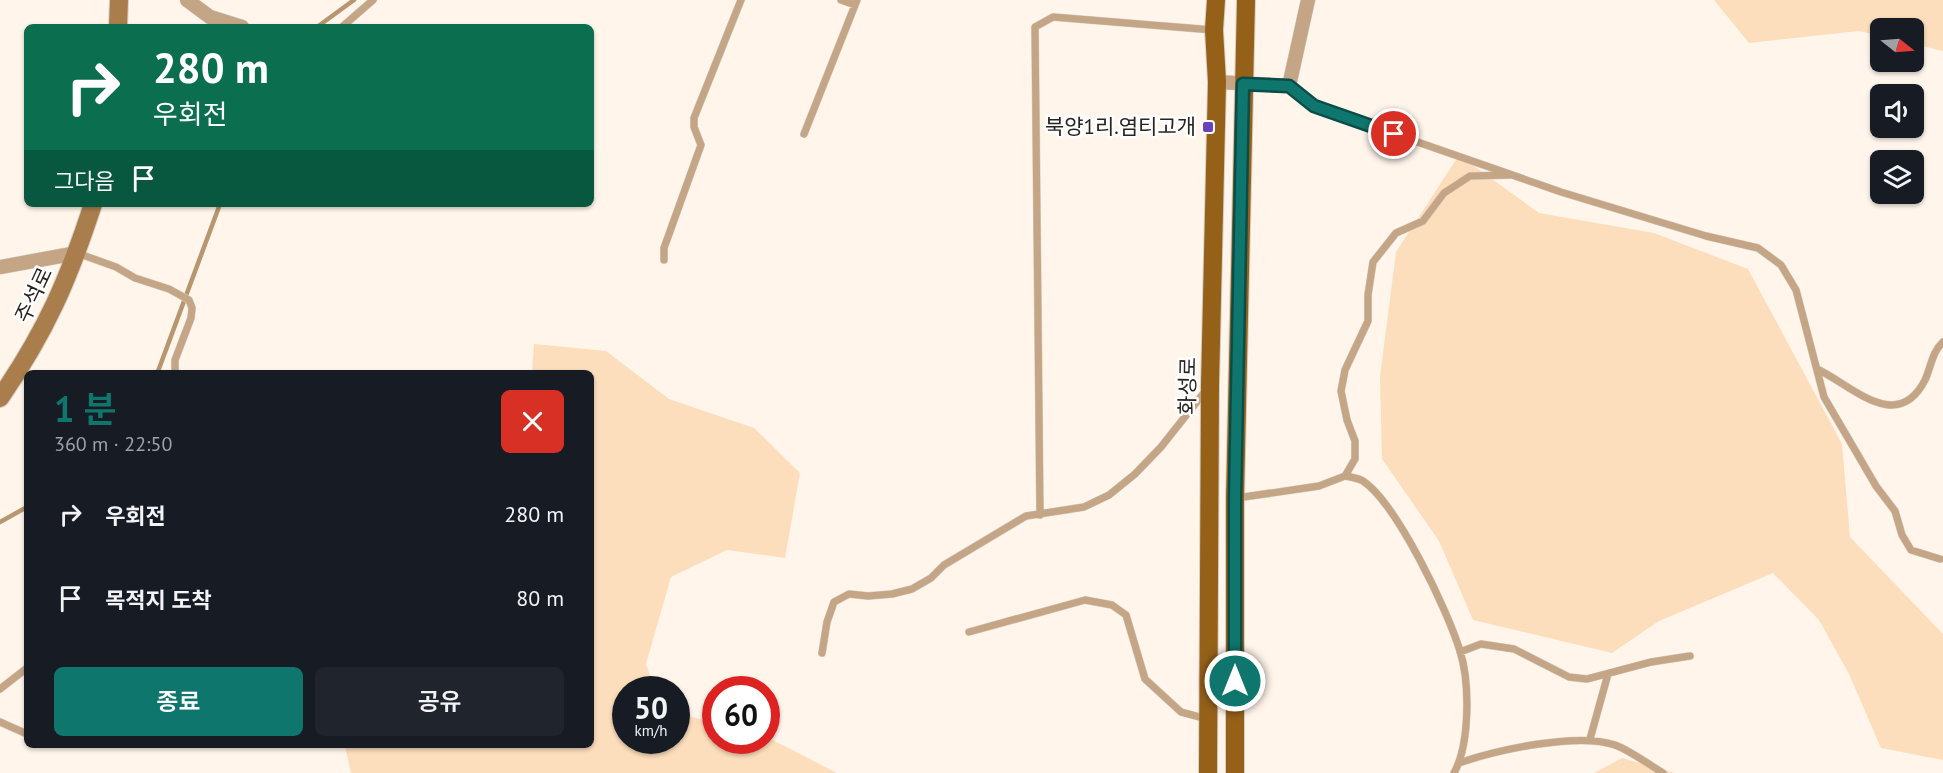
<!DOCTYPE html>
<html lang="ko">
<head>
<meta charset="utf-8">
<style>
  :root { --surface:#171b24; --page:#20242c; --text:#f1f3f6; --muted:#9ea1a6; --accent:#0f766e }
  body { margin:0; font-family:"PT Sans","Noto Sans KR",sans-serif; background:var(--page); color:var(--text); height:100vh; display:flex; flex-direction:column; font-size:22px; white-space:nowrap }
  * { box-sizing:border-box; margin:0 }
  p { font-size:20px; color:var(--muted) }
  .icon { flex:none; width:33px; height:33px; fill:none; stroke:currentColor; stroke-width:2; stroke-linecap:round; stroke-linejoin:round }
  .map { position:relative; flex:1; overflow:hidden }
  .panel { position:absolute; left:24px; top:370px; width:570px; height:378px; display:flex; flex-direction:column; background:var(--surface); border-radius:9px; box-shadow:0 2px 4px #0004 }
  .panel>* { flex:none }
  .banner { position:absolute; left:24px; top:24px; width:570px; height:183px; border-radius:9px; box-shadow:0 2px 4px #0004; background:#0b6e4f; color:#fff; overflow:hidden }
  .needle { width:39px; rotate:107deg }
  .buttons { position:absolute; left:1870px; top:18px; display:grid; gap:12px }
  .buttons a { display:grid; place-items:center; width:54px; height:54px; border-radius:9px; background:var(--surface); box-shadow:0 2px 4px #0004; font-size:30px }
  .speed { position:absolute; left:612px; top:676px; display:flex; gap:12px; font-size:30px; font-weight:700; text-align:center }
  .speed>* { display:grid; place-content:center; width:78px; height:78px; border-radius:50%; background:var(--surface); box-shadow:0 2px 4px #0004; line-height:1 }
  .speed small { font-size:15px; font-weight:400 }
  .speed .limit { border:9px solid #d22; background:#fff; color:#111 }
  .pin { position:absolute; display:grid; place-items:center; width:51px; height:51px; color:#fff; margin:-26px; border:3px solid #fff; border-radius:50%; box-shadow:0 2px 6px #0007 }
  .me { position:absolute; width:66px; margin:-33px; rotate:0deg; stroke-linejoin:round; filter:drop-shadow(0 0 4px #0008) }
  .turn { display:flex; align-items:center; gap:21px; height:126px; padding:0 30px; font-size:27px }
  .turn .icon { width:78px; height:78px; stroke-width:2.5 }
  .turn b { display:block; font-size:42px; line-height:51px }
  .then { display:flex; align-items:center; height:57px; padding:0 30px; background:#0003; gap:12px; font-size:22px }
  .round { display:grid; place-items:center; flex:none; width:63px; height:63px; border-radius:9px; background:var(--page) }
  .summary { display:flex; align-items:center; justify-content:space-between; height:102px; padding:0 30px }
  h1 { font-size:36px; font-weight:600; line-height:45px; color:var(--accent) }
  .primary-button { display:flex; gap:12px; margin-top:auto; padding:12px 30px }
  .primary-button a { flex:1; height:69px; border-radius:9px; background:var(--accent); color:#fff; font-size:24px; font-weight:600; line-height:69px; text-align:center }
  .primary-button a+a { background:var(--page); color:var(--text) }
  ul { padding:0; list-style:none }
  li { display:flex; align-items:center; gap:18px; height:84px; padding:0 30px }
  li div { flex:1 }
  li b { display:block; font-size:22px }
  li em { font-style:normal }
  .map>svg:first-child { display:block }
</style>
</head>
<body>
<div class="map">
<svg width="1943" height="773" viewBox="0 0 1943 773">
  <rect width="100%" height="100%" fill="#fff5eb"/>
  <path fill="#fddebc" d="M1714 0H1943V51L1914 44V28H1881V36L1859 31 1749 43Z
    M1459 155 1539 213 1654 233 1748 269 1842 444 1850 537 1943 634V760L1881 748 1849 674 1819 620 1773 573 1659 621 1612 653 1473 620 1439 541 1382 459 1380 377 1396 252Z
    M534 344 606 351 669 399 754 428 800 473 785 558 727 550 671 577 646 664 655 690H626V741H676L677 713 715 723 716 741H766L767 737 837 773H351L345 746H591V374L532 373Z
    M1622 758 1675 773H1594Z"/>
  <g fill="none" stroke-linecap="round" stroke-linejoin="round">
    <path stroke="#b79670" stroke-width="4.5" d="M317 27 354 0
      M157 374 220 204
      M0 522 27 507"/>
    <defs>
      <path id="service" d="M841 0 855 5
        M342 27 373 0
        M1289 86 1314 106 1561 192 1706 236 1758 248 1781 265 1796 290 1824 397 1876 486 1895 511 1902 535 1911 550 1940 559
        M804 134 857 0
        M77 253 116 267 135 278 169 289 189 300 192 308 191 318 175 360V374
        M664 260V248L701 145 694 127V118L741 0
        M1817 369C1850 384 1897 435 1925 380 1931 367 1932 352 1943 342
        M1345 476C1350 477 1358 478 1363 481 1397 504 1448 611 1460 651 1470 683 1470 744 1454 773
        M1237 498 1319 486 1345 476 1355 459V441L1347 420 1341 391 1345 370 1368 321V295L1373 262 1396 233 1423 221 1444 193 1470 176 1510 175
        M1040 515 1035 27 1053 17 1213 30
        M969 632 1085 600 1112 605 1126 615 1145 679 1181 712 1207 719
        M1460 652 1481 644 1514 649 1569 677 1587 679 1651 662 1690 656
        M822 653 827 622 834 602 849 594 868 596 892 594 912 589 931 578 944 565 1026 516 1084 507 1109 495 1135 474 1161 447 1207 389
        M0 689 27 668
        M0 722 27 734
        M1590 739 1608 674
        M1459 763C1497 750 1577 732 1615 745 1631 751 1648 764 1663 773"/>
      <path id="minor" d="M187 0 210 17 242 27
        M1217 82 1289 86 1308 0
        M0 267 77 253"/>
      <path id="secondary" d="M118 27 119 0
        M0 398C46 331 68 281 93 204"/>
      <path id="primary" d="M1208 773 1210 385 1217 82 1214 30 1216 0
        M1235 773V498L1246 0"/>
    </defs>
    <use href="#service" stroke="#d8cfc6" stroke-width="8"/>
    <use href="#minor" stroke="#d8cfc6" stroke-width="15"/>
    <use href="#secondary" stroke="#d8cfc6" stroke-width="20"/>
    <use href="#primary" stroke="#d8cfc6" stroke-width="20"/>
    <use href="#service" stroke="#c4a686" stroke-width="7"/>
    <use href="#minor" stroke="#c4a686" stroke-width="14"/>
    <use href="#secondary" stroke="#a97e4c" stroke-width="18"/>
    <use href="#primary" stroke="#956119" stroke-width="18"/>
  </g>
  <g fill="none" stroke-linecap="round" stroke-linejoin="round">
    <defs>
      <path id="route" d="M1235 681V498L1243 84 1289 86 1314 106 1394 134"/>
    </defs>
    <use href="#route" stroke="#0a4d48" stroke-width="15"/>
    <use href="#route" stroke="#0f766e" stroke-width="10"/>
  </g>
  <rect fill="#6b41b9" stroke="#fff" stroke-width="2" x="1202" y="121" width="12" height="12" rx="3"/>
  <g text-anchor="middle" stroke-width="5" stroke-linejoin="round" paint-order="stroke">
    <g font-size="21" fill="#28231f" stroke="#fff" text-anchor="end">
      <text x="1196" y="134">북양1리.염티고개</text>
    </g>
    <g font-size="21" fill="#28231f" stroke="#fff">
      <text transform="translate(34 295) rotate(-65)" y="7">주석로</text>
      <text transform="translate(1188 386) rotate(-89)" y="7">화성로</text>
    </g>
  </g>
</svg>
<div class="buttons">
<a><svg class="needle" viewBox="-14 -14 28 28"><path d="M0-13l5 13h-10z" fill="#e53935"/><path d="M0 13l5-13h-10z" fill="#9ea1a6"/></svg></a>
<a><svg class="icon" aria-label="sound" viewBox="0 0 24 24"><path d="M4 9h4l5-4v14l-5-4H4zM17 9q2 3 0 6"/></svg></a>
<a><svg class="icon" aria-label="layers" viewBox="0 0 24 24"><path d="M12 4l9 5-9 5-9-5zM3 14l9 5 9-5"/></svg></a>
</div>
<div class="speed"><div>50<small>km/h</small></div><div class="limit">60</div></div>
<div class="pin" style="left:1394px;top:134px;background:#d93025"><svg class="icon" aria-label="arrive" viewBox="0 0 24 24"><path d="M6 21V4h12l-3 4 3 4H6"/></svg></div>
<svg class="me" style="left:1235px;top:681px" viewBox="-20 -20 40 40"><circle r="17" fill="#0f766e" stroke="#fff" stroke-width="3"/><path d="M0-11L8 9 0 5-8 9z" fill="#fff"/></svg>
<div class="banner">
<div class="turn"><svg class="icon" aria-label="right" viewBox="0 0 24 24"><path d="M7 20v-9h11M14 6l5 5-5 5"/></svg><div><b>280 m</b>우회전</div></div>
<div class="then">그다음<svg class="icon" aria-label="arrive" viewBox="0 0 24 24"><path d="M6 21V4h12l-3 4 3 4H6"/></svg></div>
</div>
<section class="panel">
<div class="summary"><div><h1>1 분</h1><p>360 m · 22:50</p></div><a class="round" style="background:#d93025;color:#fff"><svg class="icon" aria-label="close" viewBox="0 0 24 24"><path d="M6 6l12 12M18 6L6 18"/></svg></a></div>
<ul>
<li><svg class="icon" aria-label="right" viewBox="0 0 24 24"><path d="M7 20v-9h11M14 6l5 5-5 5"/></svg><div><b>우회전</b></div><em>280 m</em></li>
<li><svg class="icon" aria-label="arrive" viewBox="0 0 24 24"><path d="M6 21V4h12l-3 4 3 4H6"/></svg><div><b>목적지 도착</b></div><em>80 m</em></li>
</ul>
<div class="primary-button"><a>종료</a><a>공유</a></div>
</section>
</div>
</body>
</html>
